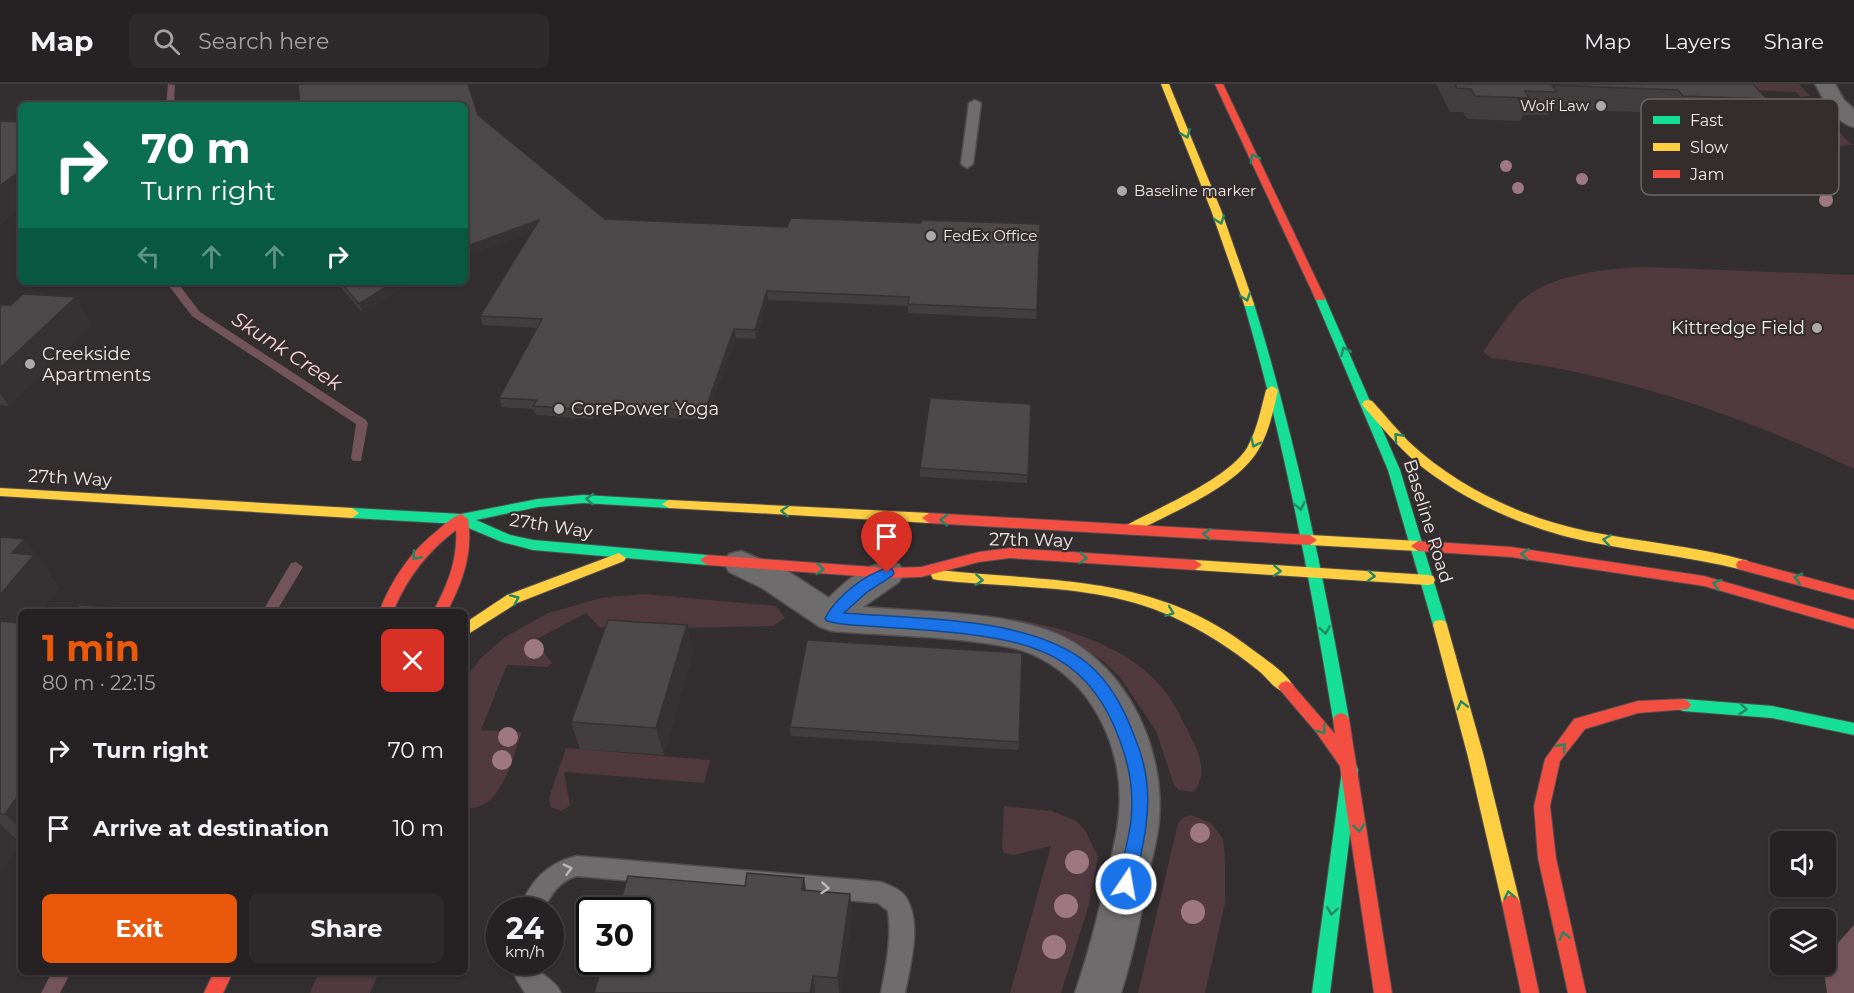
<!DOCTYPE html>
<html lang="en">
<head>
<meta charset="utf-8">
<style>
  :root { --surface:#262223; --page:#2e2a2b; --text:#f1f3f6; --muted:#a4a4a6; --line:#423f41; --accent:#ea580c }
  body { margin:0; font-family:Montserrat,sans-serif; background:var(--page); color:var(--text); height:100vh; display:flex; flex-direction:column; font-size:22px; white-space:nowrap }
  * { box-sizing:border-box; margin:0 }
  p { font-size:20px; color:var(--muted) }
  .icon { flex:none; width:33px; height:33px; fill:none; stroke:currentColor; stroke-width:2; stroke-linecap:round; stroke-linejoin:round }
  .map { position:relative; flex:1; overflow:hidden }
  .drawer { position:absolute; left:18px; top:525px; width:450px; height:366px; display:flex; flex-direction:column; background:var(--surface); border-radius:9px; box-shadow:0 2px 4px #0004,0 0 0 2px var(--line) }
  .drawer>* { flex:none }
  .guide { position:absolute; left:18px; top:18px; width:450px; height:183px; border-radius:9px; box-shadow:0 2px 4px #0004,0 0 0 2px var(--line); background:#0b6e4f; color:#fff; overflow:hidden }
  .tools { position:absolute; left:1770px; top:747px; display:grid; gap:12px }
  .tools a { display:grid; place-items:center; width:66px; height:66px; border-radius:9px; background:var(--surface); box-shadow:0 2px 4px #0004,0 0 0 2px var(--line); font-size:30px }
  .speed { position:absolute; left:486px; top:813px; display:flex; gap:12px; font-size:30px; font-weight:700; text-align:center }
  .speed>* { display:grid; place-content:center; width:78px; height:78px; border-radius:50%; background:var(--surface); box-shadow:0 2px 4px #0004,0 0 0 2px var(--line); line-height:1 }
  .speed small { font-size:15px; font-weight:400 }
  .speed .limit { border:3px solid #111; border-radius:9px; background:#fff; color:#111 }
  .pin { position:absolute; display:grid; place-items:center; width:51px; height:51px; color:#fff; margin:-62px -26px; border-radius:50% 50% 50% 0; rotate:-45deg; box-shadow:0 0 6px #0007 }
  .pin .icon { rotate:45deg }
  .me { position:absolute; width:66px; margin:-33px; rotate:12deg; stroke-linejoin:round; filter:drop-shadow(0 0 4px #0008) }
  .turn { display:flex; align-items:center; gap:21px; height:126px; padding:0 24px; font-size:27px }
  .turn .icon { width:78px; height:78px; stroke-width:2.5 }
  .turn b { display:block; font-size:42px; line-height:51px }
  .lanes { display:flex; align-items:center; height:57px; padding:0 24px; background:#0003; justify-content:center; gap:30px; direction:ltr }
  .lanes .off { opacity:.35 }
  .round { display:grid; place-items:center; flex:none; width:63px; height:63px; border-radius:9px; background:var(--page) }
  .overview { display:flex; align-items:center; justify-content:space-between; height:102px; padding:0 24px }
  h1 { font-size:36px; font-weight:700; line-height:45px; color:var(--accent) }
  .primary-button { display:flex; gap:12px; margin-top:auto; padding:12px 24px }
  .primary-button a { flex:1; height:69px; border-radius:9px; background:var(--accent); color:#fff; font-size:24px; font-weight:700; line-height:69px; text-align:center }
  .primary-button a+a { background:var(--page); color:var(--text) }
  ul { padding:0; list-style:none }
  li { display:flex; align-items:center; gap:18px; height:78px; padding:0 24px }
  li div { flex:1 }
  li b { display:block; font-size:22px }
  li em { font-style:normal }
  header { display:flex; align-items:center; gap:36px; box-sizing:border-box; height:84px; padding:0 30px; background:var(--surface); border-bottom:2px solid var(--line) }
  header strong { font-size:28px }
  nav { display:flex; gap:33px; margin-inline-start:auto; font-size:21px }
  .search { width:420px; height:54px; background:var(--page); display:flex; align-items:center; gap:15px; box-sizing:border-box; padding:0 21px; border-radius:9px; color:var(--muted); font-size:22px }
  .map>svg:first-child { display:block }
</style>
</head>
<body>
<header>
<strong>Map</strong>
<div class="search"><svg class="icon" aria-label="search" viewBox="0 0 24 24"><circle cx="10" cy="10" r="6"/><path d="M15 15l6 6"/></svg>Search here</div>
<nav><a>Map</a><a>Layers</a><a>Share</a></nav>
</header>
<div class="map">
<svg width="1854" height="909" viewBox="0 0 1854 909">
  <rect width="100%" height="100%" fill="#332e2f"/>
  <path fill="#50393f" d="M1708 0H1799L1810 12 1801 13 1796 8 1725 5Z
    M1812 26H1817L1852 61 1835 62 1829 65 1828 72 1820 71 1786 35 1821 36Z
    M1646 183 1854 191V385C1739 330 1619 290 1492 274L1483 268C1495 251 1507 231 1522 216 1551 190 1609 184 1646 183Z
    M644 510 776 522 785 534 773 542 670 544 607 542 600 544 586 529 535 556 552 579 547 583 507 581 481 646 522 648C512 674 502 728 465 724V595L481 574 505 553 548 529 601 514Z
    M1009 534C1064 544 1127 560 1164 606 1176 621 1184 640 1193 657 1201 673 1207 694 1193 708L1179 706 1174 701 1156 647 1120 593 1102 576 1076 559 1063 552Z
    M566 664 710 676 704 699 564 688 570 722 561 727 551 723 549 714Z
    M1004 722 1052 727 1076 737 1085 746 1098 773 1088 824 1061 909H1010L1051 762 1014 771 1004 769 1002 764Z
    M1191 731 1211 739 1223 755 1225 775V819L1205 909H1138L1178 739 1184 733Z
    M319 888H379L370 909H310Z"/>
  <path fill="#73545c" d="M1854 841V909H1827L1823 881 1826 880V872Z"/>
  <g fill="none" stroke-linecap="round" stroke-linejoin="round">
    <path fill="#73545c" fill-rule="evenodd" d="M168 0 175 1 174 21H166Z
      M166 198H177L200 228 366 336 368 339 361 377H353L351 374 356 340 192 232Z
      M296 478 303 483 276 528H262L291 479Z
      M52 888H71L60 909H41Z"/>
    <defs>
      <path id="lane" d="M975 16 981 19 973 80 967 84 961 80 969 19Z
        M577 772 881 798C889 801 900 805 905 812 923 838 910 881 905 909H881C886 882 892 855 888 827L878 819 577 792C559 797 551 811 543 826H519C530 797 547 779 577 772Z
        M509 878H533C541 893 556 896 561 909H525L517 896Z"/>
      <path id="street" d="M1815 0H1835L1844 16 1854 25V43C1835 39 1824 16 1815 0Z
        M741 467 786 486 829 514C846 496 873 473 899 480L904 489 899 498 863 523C923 528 1011 527 1064 553 1129 586 1165 666 1159 736 1158 753 1153 769 1150 785 1142 827 1134 868 1121 909H1075C1087 873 1097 837 1105 800 1109 779 1116 758 1118 738 1125 690 1110 639 1078 603 1062 586 1040 571 1017 565 961 552 890 552 832 547L820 543 762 504 729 488 724 479 729 470Z"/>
      <path id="fast" d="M1320 211 1325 214 1400 386 1447 541 1445 545H1435L1433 541 1388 386 1315 214Z
        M1249 217 1254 220C1296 356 1324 495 1349 635L1346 639 1341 641 1336 639 1333 635C1310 495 1284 356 1244 220Z
        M583 411 669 416 676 420 669 424 583 419 538 423 476 436 510 451 533 456 707 471 714 476 707 481 533 466 502 458 459 440 352 434 345 429 352 424 461 430 538 415Z
        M1683 615 1772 622 1854 639V651L1772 634 1683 627 1678 625 1675 621 1678 617Z
        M1350 679 1356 681 1358 686 1330 909H1312L1342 686 1344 681Z"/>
      <path id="slow" d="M1161 0H1169L1221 126 1254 220 1253 222H1245L1244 220 1211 126Z
        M1272 302 1278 306C1273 328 1268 353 1255 371 1230 406 1172 428 1135 448H1125L1123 445 1125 442C1158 424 1228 395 1247 364 1257 346 1261 325 1266 306Z
        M1368 316 1372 317C1385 331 1396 345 1409 358 1457 403 1523 434 1586 447 1640 458 1695 462 1748 477L1750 481 1743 486C1684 471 1623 467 1564 452 1512 438 1459 413 1417 379 1397 362 1381 342 1364 323L1362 320 1364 317Z
        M0 404 352 424 359 429 352 434 0 412Z
        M669 416 929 429 936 434 929 439 669 424 662 420Z
        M1310 451 1418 457 1425 462 1418 467 1310 461 1303 456Z
        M619 469 626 474 624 477 517 519 465 552V539L507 511Z
        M1195 476 1428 491 1433 492 1435 496 1433 500 1428 501 1195 486 1188 481Z
        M938 486C1056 499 1157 489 1257 569 1269 578 1286 589 1294 603L1291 607C1278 612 1268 594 1259 587 1232 565 1204 547 1173 533 1100 499 1016 505 938 496L933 495 931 491 933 487Z
        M1440 536 1445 537 1447 541 1484 673 1520 819 1517 825 1511 827 1505 825 1502 819 1468 673 1433 541 1435 537Z"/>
      <path id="jam" d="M1215 0H1223L1325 214 1324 216H1316L1315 214Z
        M929 429 1310 451 1317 456 1310 461 929 439 922 434Z
        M461 430 468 435C473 470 463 497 447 528H433C447 502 458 476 456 446 427 468 407 494 393 528H379C392 495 410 468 438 446 445 440 452 433 461 430Z
        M1418 457 1511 463 1704 492 1854 535V545L1704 502 1511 473 1418 467 1411 462Z
        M1010 464 1195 476 1202 481 1195 486 1010 474 979 478 921 493 887 494 707 481 700 476 707 471 887 484 921 483 979 468Z
        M1743 476 1854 506V516L1738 485 1736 481 1738 477Z
        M1286 597 1291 599 1335 650 1333 635 1336 631 1341 629 1346 631 1349 635 1392 909H1374L1340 682 1316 648 1281 607 1278 603 1281 599Z
        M1683 615 1688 617 1691 621 1688 625 1638 629 1585 645 1560 677 1550 722 1556 774 1586 909H1568L1538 774 1534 722 1545 675 1574 635 1638 617Z
        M1511 811 1517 813 1520 819 1539 909H1521L1502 819 1505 813Z
        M214 888H233L223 909H204Z"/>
    </defs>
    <use href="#lane" stroke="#514d4e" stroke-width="3"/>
    <use href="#street" stroke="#514d4e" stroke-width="3"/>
    <use href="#fast" stroke="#514d4e" stroke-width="2"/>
    <use href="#slow" stroke="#514d4e" stroke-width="2"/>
    <use href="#jam" stroke="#514d4e" stroke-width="2"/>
    <use href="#lane" fill="#6f6c6d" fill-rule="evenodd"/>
    <use href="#street" fill="#6f6c6d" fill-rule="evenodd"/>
    <use href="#fast" fill="#16e098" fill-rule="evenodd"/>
    <use href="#slow" fill="#ffcf43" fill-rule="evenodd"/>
    <use href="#jam" fill="#f24e42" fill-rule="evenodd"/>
  </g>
  <g fill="#9d7882">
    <circle cx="1506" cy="82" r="6"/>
    <circle cx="1582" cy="95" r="6"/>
    <circle cx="1518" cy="104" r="6"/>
    <circle cx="1826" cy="116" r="7"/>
    <circle cx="534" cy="565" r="10"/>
    <circle cx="508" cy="653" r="10"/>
    <circle cx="502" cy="676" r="10"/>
    <circle cx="1200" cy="749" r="10"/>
    <circle cx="1077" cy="778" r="12"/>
    <circle cx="1066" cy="822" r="12"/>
    <circle cx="1193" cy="828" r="12"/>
    <circle cx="1054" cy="863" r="12"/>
  </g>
  <path fill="#423e40" d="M1436 0H1753L1767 15 1755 39 1672 36 1667 29 1550 25 1548 31H1523L1520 37 1467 35 1463 28H1450Z
    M465 21 478 31 605 135 1037 226 1036 235 908 229V222L768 216 756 255 736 254 706 336 595 330 593 335 536 331 534 325 502 323 499 314 537 244 483 241 480 232 532 148 465 172Z
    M336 198H411L363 229Z
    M0 221 92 240 9 322 0 321Z
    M1031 320 1027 399 920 393V384Z
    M0 453 50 488 49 490 60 504 21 528V760L0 790Z
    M687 541 693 568 664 671 580 665 571 638Z
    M790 643 1019 658V666L791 652Z
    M804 794 806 807 850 810 852 831 841 909H594L745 802Z"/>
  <path fill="#363234" d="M21 86V124L0 141V102Z
    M539 136 542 145 465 172V163Z
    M394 198H411L363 229 359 220Z
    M767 207 768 216 756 255 755 246Z
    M76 213 92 240 9 322 0 309V284Z
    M734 245 736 254 706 336 705 327Z
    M593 321 595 330 593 335 591 326Z
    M25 455 50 488 49 490 60 504 40 528H21V551L0 561V511L12 469Z
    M687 541 693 568 664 671 656 644Z
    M21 708V746L5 730Z
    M0 740 21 760 0 790Z
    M804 794 807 815 802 806Z
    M850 810 852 831 841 909H839L838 894Z
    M813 892 815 909H810Z"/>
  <path fill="#4d484a" stroke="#363234" stroke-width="1.5" d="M298 0H468L478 31 605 135 787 143 791 134 921 139 922 136 1040 140 1037 226 908 220 909 213 767 207 755 246 734 245 705 327 593 321 591 326 533 322 537 316 499 314 542 235 480 232 539 136 465 163V21H300Z
    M1455 0H1753L1767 15 1683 12 1678 6 1552 1 1557 8 1525 7 1529 14 1475 12 1471 5 1457 4Z
    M0 37 21 38V86L0 102Z
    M340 198H394L359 220Z
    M23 210 76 213 0 284V221H11Z
    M930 314 1031 320 1028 391 920 384Z
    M0 453 25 455 12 469 34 471 0 511Z
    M79 521 132 525 129 528H74Z
    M608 536 687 541 656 644 571 638Z
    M0 537 21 539V708L5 730H0Z
    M807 556 1022 569 1019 658 790 643Z
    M747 789 804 794 802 806 850 810 838 894 813 892 810 909H594L603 878H640V826H618L628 792 745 802Z"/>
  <defs><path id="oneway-chevron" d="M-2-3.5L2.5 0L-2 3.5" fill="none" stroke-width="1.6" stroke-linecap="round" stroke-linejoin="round" transform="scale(1.5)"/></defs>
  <g stroke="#258663">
    <use href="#oneway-chevron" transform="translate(1186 50) rotate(68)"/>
    <use href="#oneway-chevron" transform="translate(1254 74) rotate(-116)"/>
    <use href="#oneway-chevron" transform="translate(1220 136) rotate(69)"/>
    <use href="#oneway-chevron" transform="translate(1246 213) rotate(72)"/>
    <use href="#oneway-chevron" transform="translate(1345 267) rotate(-114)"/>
    <use href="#oneway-chevron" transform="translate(1398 353) rotate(-132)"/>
    <use href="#oneway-chevron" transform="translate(1255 359) rotate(115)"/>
    <use href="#oneway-chevron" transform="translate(590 415) rotate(-178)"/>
    <use href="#oneway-chevron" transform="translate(1300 422) rotate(78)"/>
    <use href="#oneway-chevron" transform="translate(785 427) rotate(-177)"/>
    <use href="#oneway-chevron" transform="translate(944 436) rotate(-177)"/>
    <use href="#oneway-chevron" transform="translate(1207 450) rotate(-177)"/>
    <use href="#oneway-chevron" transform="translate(1607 456) rotate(-172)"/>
    <use href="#oneway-chevron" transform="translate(1525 470) rotate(-173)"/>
    <use href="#oneway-chevron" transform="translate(416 472) rotate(132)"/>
    <use href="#oneway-chevron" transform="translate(1083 474) rotate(4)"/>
    <use href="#oneway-chevron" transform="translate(820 485) rotate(4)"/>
    <use href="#oneway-chevron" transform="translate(1277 487) rotate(3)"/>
    <use href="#oneway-chevron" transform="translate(1371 492) rotate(3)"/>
    <use href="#oneway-chevron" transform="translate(1798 494) rotate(-166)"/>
    <use href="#oneway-chevron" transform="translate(979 496) rotate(4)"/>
    <use href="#oneway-chevron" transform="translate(1717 500) rotate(-164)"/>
    <use href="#oneway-chevron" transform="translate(515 515) rotate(-24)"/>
    <use href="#oneway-chevron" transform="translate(1170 528) rotate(21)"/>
    <use href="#oneway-chevron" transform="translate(1325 546) rotate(80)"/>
    <use href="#oneway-chevron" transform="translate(1462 621) rotate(-104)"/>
    <use href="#oneway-chevron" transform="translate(1743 625) rotate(5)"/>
    <use href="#oneway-chevron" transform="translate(1322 646) rotate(52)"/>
    <use href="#oneway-chevron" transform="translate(1562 663) rotate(-52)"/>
    <use href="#oneway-chevron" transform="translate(1359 744) rotate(82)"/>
    <use href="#oneway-chevron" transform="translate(1509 811) rotate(-102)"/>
    <use href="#oneway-chevron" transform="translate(1332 827) rotate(98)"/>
    <use href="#oneway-chevron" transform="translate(1564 852) rotate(-102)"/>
  </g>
  <g stroke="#bcb8b9">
    <use href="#oneway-chevron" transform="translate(568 785) rotate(-15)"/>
    <use href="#oneway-chevron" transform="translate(825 804) rotate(5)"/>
  </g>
  <path fill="#1a73e8" stroke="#114b97" stroke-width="1.5" d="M887 484 892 485 894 489 892 492 867 508 844 529C916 535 1027 532 1086 578 1113 600 1127 631 1138 662 1152 699 1149 733 1141 770 1139 782 1138 794 1133 805L1126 808 1120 805 1118 800C1122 779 1128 758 1131 737 1134 709 1130 683 1120 657 1091 575 1039 558 958 549 928 546 898 544 868 542 854 541 840 541 827 537L825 534C837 512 864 491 887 484Z"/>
  <g fill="#ada8a9" stroke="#342d2e" stroke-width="2">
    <circle cx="1601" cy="22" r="6"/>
    <circle cx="1122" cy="107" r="6"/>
    <circle cx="931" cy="152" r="6"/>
    <circle cx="1817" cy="244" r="6"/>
    <circle cx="30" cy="280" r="6"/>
    <circle cx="559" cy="325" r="6"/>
  </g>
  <g text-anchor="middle" stroke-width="4.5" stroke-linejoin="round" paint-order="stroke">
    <g font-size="15" fill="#efeaeb" stroke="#342d2e" text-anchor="start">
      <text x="1589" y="27" text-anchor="end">Wolf Law</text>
      <text x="1134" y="112">Baseline marker</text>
      <text x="943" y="157">FedEx Office</text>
    </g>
    <g font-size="18" fill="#efeaeb" stroke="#342d2e" text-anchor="start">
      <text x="1805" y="250" text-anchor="end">Kittredge Field</text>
      <text x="42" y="276">Creekside<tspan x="42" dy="21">Apartments</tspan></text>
      <text x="571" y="331">CorePower Yoga</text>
    </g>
    <g font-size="18" fill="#efeaeb" stroke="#342d2e">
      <text transform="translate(70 394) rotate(3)" y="6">27th Way</text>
      <text transform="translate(1428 437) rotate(73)" y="6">Baseline Road</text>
      <text transform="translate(551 442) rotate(9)" y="6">27th Way</text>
      <text transform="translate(1031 456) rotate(1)" y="6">27th Way</text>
    </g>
    <g font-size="20" font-style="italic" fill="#fcd5de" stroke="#342d2e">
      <text transform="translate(287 267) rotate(33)" y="7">Skunk Creek</text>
    </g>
  </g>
  <rect x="1641" y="15" width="198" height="96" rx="9" fill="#342d2e" stroke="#6c6667" stroke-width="1.5"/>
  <rect x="1653" y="32" width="27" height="8" fill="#16e098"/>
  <rect x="1653" y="59" width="27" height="8" fill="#ffcf43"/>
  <rect x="1653" y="86" width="27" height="8" fill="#f24e42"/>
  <g font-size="16" fill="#efeaeb">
    <text x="1690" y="42">Fast</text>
    <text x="1690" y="69">Slow</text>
    <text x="1690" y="96">Jam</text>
  </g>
</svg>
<div class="tools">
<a><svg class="icon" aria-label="sound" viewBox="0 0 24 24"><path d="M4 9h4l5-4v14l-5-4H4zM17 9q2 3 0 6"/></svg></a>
<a><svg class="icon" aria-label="layers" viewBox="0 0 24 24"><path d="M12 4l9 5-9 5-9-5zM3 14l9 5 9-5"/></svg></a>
</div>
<div class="speed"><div>24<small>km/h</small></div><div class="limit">30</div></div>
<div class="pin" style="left:887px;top:489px;background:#d93025"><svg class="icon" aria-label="arrive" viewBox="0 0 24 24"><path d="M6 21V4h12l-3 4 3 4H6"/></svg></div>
<svg class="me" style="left:1126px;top:800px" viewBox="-20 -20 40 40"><circle r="17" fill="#1a73e8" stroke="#fff" stroke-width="3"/><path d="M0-11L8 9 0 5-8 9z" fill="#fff"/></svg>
<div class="guide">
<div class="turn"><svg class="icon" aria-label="right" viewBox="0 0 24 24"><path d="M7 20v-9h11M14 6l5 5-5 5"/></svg><div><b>70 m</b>Turn right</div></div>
<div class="lanes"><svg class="icon off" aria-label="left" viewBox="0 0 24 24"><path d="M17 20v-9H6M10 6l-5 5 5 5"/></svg><svg class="icon off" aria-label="ahead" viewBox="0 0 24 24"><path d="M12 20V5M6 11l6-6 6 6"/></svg><svg class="icon off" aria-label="ahead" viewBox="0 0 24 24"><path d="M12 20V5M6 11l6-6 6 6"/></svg><svg class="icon" aria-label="right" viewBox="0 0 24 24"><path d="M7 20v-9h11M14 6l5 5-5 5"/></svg></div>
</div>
<section class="drawer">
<div class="overview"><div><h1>1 min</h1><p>80 m · 22:15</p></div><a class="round" style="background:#d93025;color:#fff"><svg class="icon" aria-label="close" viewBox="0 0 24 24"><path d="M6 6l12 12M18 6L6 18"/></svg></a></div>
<ul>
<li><svg class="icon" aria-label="right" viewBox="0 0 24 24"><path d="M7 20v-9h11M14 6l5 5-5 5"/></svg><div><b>Turn right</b></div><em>70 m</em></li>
<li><svg class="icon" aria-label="arrive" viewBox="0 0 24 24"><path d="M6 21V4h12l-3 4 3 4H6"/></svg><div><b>Arrive at destination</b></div><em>10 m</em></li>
</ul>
<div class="primary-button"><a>Exit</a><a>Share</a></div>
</section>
</div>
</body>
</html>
